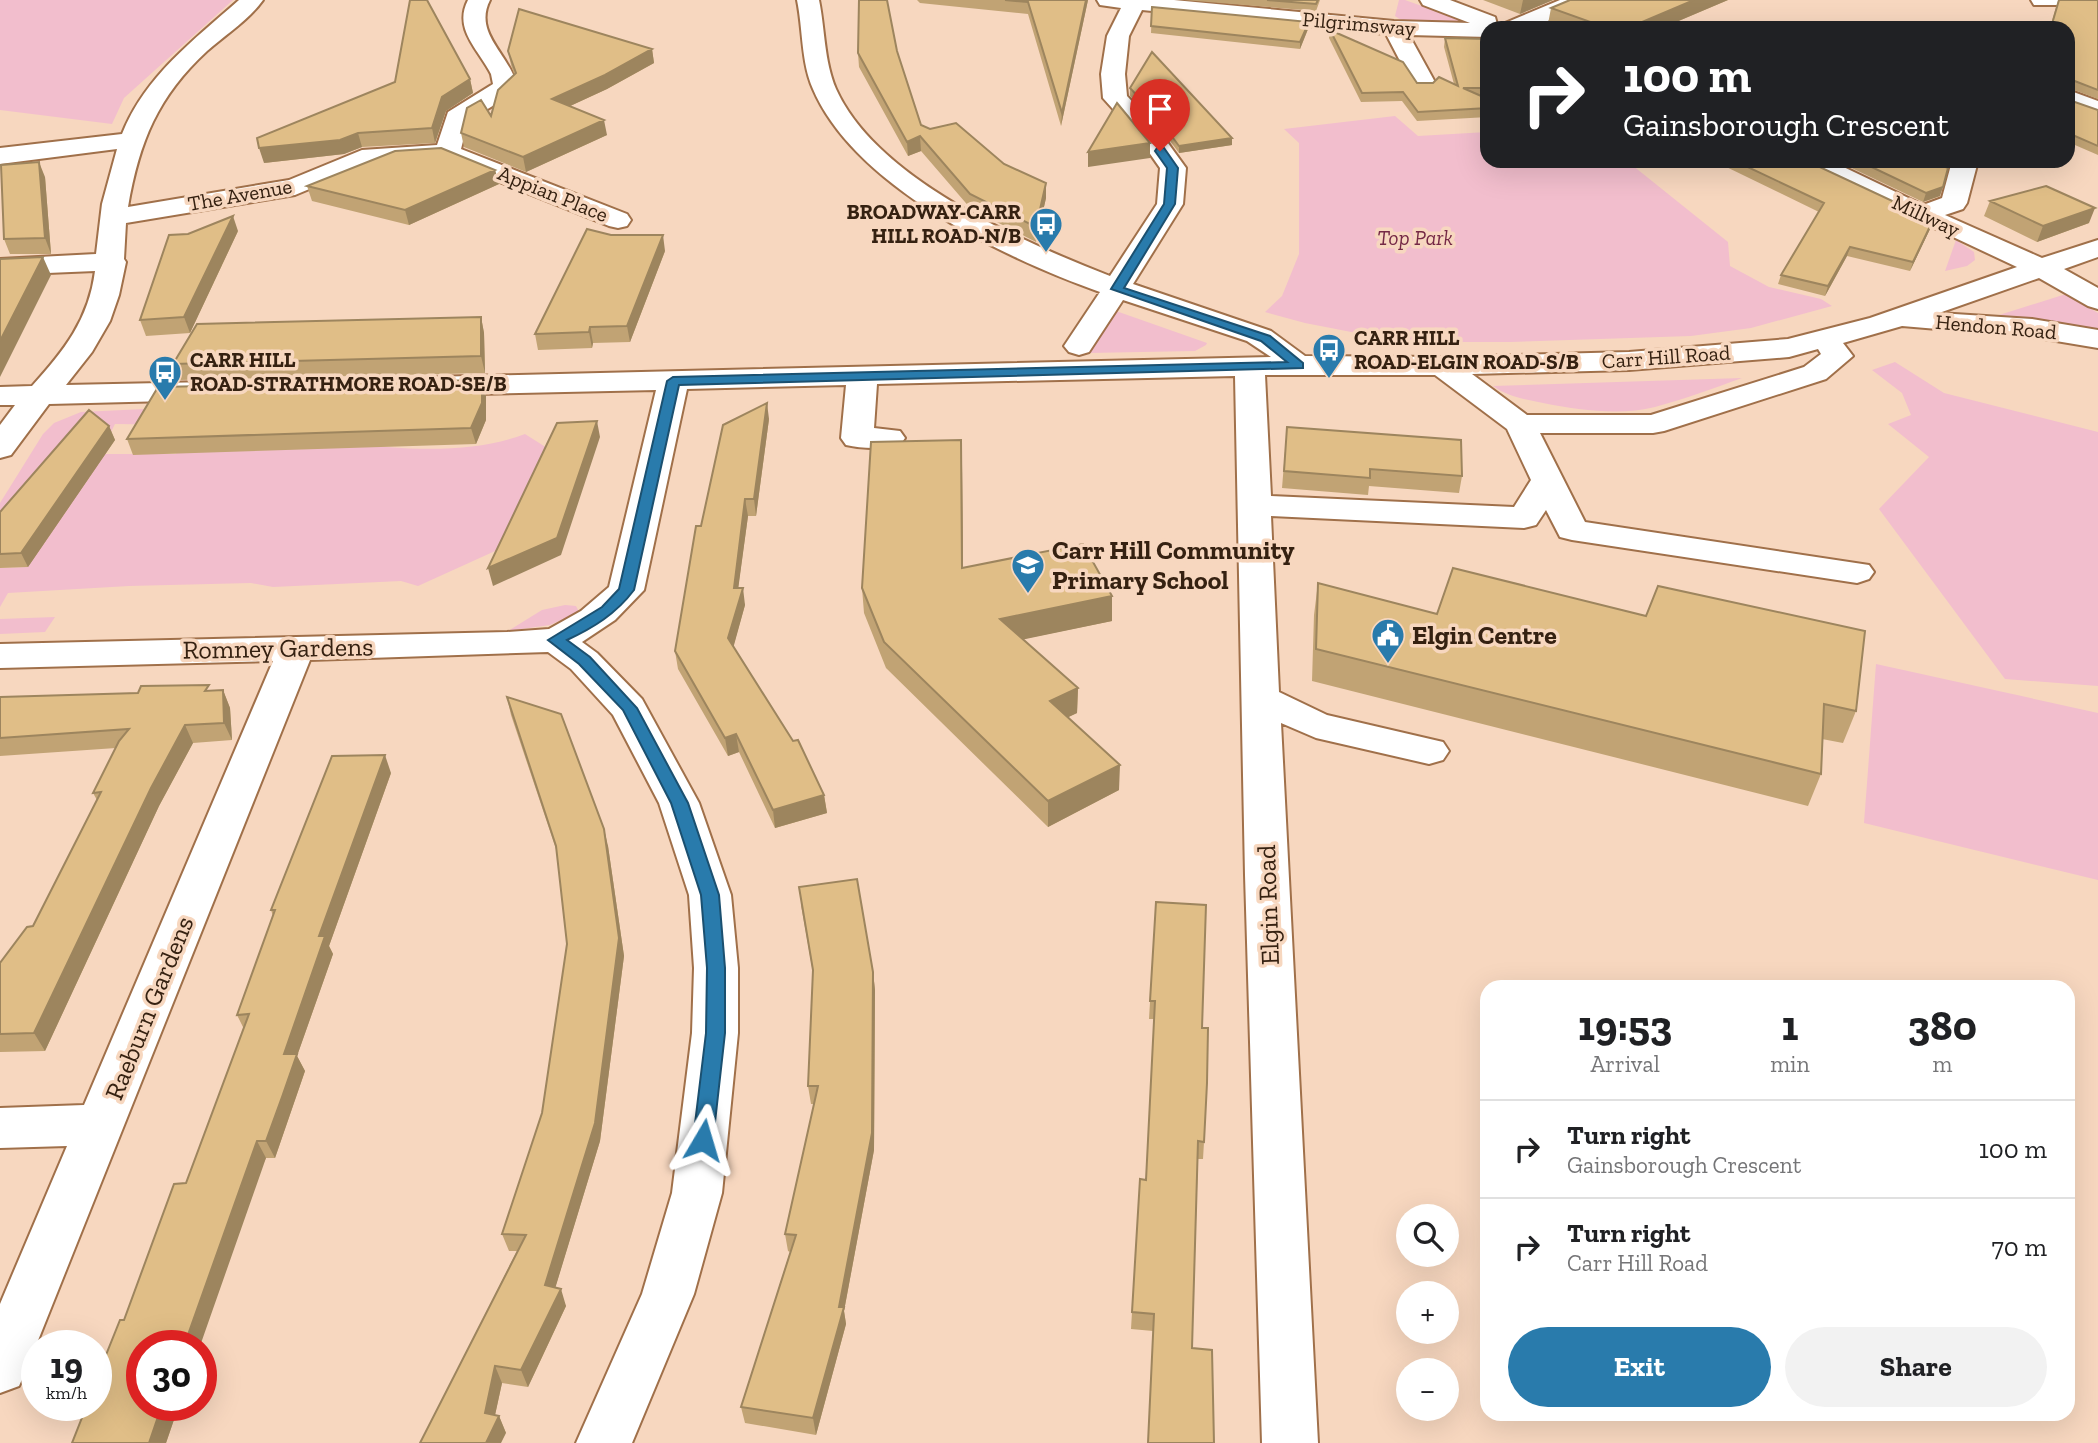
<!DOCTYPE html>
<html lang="en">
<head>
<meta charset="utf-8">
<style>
  :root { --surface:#fff; --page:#f2f2f2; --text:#202124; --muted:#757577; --line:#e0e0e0; --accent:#297bac }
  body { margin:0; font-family:"Zilla Slab",serif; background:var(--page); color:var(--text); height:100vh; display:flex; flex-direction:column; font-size:26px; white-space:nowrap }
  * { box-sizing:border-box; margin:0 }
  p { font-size:23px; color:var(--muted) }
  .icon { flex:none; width:38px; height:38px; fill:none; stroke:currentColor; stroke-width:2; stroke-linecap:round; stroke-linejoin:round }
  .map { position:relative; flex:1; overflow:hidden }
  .sheet { position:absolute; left:1480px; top:980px; width:595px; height:441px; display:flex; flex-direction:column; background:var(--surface); border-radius:21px; box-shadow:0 7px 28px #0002 }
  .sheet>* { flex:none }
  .top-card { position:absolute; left:1480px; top:21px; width:595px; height:147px; border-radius:21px; box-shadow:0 7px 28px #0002; background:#202124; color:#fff; overflow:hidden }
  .buttons { position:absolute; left:1396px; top:1204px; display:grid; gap:14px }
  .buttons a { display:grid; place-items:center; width:63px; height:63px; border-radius:50%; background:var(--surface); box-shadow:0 7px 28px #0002; font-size:35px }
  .speed { position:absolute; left:21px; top:1330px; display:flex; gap:14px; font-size:35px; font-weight:700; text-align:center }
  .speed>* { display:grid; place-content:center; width:91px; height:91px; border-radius:50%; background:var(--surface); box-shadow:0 7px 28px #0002; line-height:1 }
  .speed small { font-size:18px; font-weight:400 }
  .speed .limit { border:10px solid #d22; background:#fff; color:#111 }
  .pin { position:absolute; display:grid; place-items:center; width:60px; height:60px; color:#fff; margin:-72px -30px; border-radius:50% 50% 50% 0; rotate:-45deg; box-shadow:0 0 7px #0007 }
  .pin .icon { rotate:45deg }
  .me { position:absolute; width:77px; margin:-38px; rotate:7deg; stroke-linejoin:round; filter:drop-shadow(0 0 5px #0008) }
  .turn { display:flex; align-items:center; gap:24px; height:147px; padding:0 28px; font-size:32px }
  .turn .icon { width:91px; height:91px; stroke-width:2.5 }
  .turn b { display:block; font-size:49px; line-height:60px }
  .eta { display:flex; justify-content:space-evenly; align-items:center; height:119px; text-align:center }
  .eta b { font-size:42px; font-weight:700; line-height:49px }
  .cta { display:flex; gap:14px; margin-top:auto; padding:14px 28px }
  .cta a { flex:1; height:80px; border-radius:42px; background:var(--accent); color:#fff; font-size:28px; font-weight:700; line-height:80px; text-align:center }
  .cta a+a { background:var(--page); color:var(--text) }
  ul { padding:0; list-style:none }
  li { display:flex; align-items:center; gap:21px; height:98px; padding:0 28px; border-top:2px solid var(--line) }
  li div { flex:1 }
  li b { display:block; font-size:26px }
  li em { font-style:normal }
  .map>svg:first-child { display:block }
</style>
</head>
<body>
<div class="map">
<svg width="2098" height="1443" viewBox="0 0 2098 1443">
  <rect width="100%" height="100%" fill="#f7d7bf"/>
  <path fill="#f2becd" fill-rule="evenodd" d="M0 0H233L124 98 112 124 0 110Z
    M1399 0H1405L1469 23 1465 26 1404 22 1395 16Z
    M1395 116 1418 136 1487 132 1488 161H1627L1728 242 1730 266 1769 287 1821 299 1832 306 1751 328 1691 336 1511 342H1438L1377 337 1305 323 1265 312 1282 296 1299 254V143L1284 129Z
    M1956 240 1974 252 1975 260 1967 266 1945 271Z
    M2066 294 2098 313V331L1996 316Z
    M1116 311 1207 343 1206 345 1195 351 1088 353Z
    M1895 362 1944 393 2098 432V686L2005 679 1879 509 1929 457 1888 424 1911 415 1902 393 1872 370Z
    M1742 378C1714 388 1685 399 1655 407 1620 416 1579 410 1543 403 1525 399 1508 397 1493 386Z
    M166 408C269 427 426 472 525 434L563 458 528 536 418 586 401 581 273 587 251 583 129 586 8 593 0 607V568L28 567 0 534V503L43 434 54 423 81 412ZM115 424 190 425 176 454H100Z
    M565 605 576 606 579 612 550 625 508 631 542 610Z
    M55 617 45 632 0 634V619Z
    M1876 664 2098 713V880L1864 823Z"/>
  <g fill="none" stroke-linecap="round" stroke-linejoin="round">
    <defs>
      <path id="minor" d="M239 0H263C249 20 225 35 207 51 158 96 139 142 128 207L289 180 362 150 437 145 448 112 493 84 491 74C478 49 453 29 468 0H490C473 33 509 54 517 85L504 99 468 121 461 149 627 214 631 220 627 226 618 228 609 226 445 160 367 165 295 195 126 223 124 259 126 262 119 295 110 321 92 352 66 385 209 382 220 385 224 391 220 397 209 400 49 404 11 455 0 458V425L15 405H0V387L32 386C64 351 89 319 95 271L0 275V259L96 254 102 204 117 149 0 164V148L122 134C145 76 194 40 239 0Z
        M797 0H819C825 29 824 61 836 89 877 180 1023 242 1110 276L1157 204 1160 168 1139 138 1103 98 1101 74 1107 36 1121 8 1100 5 1097 0H1174L1394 21 1470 23 1423 5 1420 0H1450L1495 17 1498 28H1488V37L1409 35 1436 84 1432 89H1416L1412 84 1386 34 1142 10 1129 36 1125 74 1127 96 1157 128 1186 168 1183 204 1133 284 1271 331 1305 356 1442 357 1629 352 1788 339 1870 318 2017 267 1802 166 1798 161H1831L1923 205 1942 198 1952 161H1978L1967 203 1963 209 1945 215 2042 258 2098 240V257L2064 269 2098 288V309L2088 306 2039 278 1939 313 2032 319 2098 330V348L2032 337 1902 326 1843 343 1853 356 1826 379 1664 431 1653 433H1540L1585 522 1869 565 1874 572 1869 579 1857 583 1572 540 1560 537 1546 510 1536 525 1524 528 1271 516 1279 692 1327 715 1443 742 1449 751 1443 760 1429 764 1316 738 1281 723 1318 1443H1262L1245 875 1235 376 877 384 874 428 900 431 905 438 900 445C883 449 863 449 846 445L841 438 846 385 687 389 644 590 615 620 582 642 597 653 642 699 699 803 731 895 738 968V1033L722 1193 694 1294 632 1443H576L642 1294 672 1193 692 1033 694 968 689 895 659 803 613 715 571 669 548 652 310 660 27 1368 19 1386 0 1393V1304L67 1146 0 1148V1108L84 1105 273 661 0 668V644L507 632 549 629 581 611 609 587 656 390 430 395 419 392 415 386 419 380 430 377 1271 357 1247 341 1123 300 1089 352 1079 355 1069 352 1064 346 1100 292C1005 258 855 187 813 89 801 62 803 29 797 0ZM1818 349 1821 354 1804 367 1651 415H1527L1472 374 1629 370 1789 357ZM1265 375H1435L1507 429 1531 480 1514 507 1271 496Z
        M1560 0H1589L1586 5 1531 28H1502L1505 23Z
        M2031 0H2060L2057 5H2034Z
        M2068 90 2098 101V116L2068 106Z"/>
    </defs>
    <use href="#minor" stroke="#a0704a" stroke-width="4"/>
    <use href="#minor" fill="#fff" fill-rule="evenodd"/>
  </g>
  <path fill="#c1a374" d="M917 0H1088L1061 126 1028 14 920 3Z
    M1184 0H1320L1316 11Z
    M1483 0H1553L1520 14Z
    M1570 0H1728L1662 28H1559L1548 24 1551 8Z
    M2098 0V99L2069 88 2051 24 2058 1Z
    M1152 7 1308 29 1300 49 1151 33Z
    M1330 30 1417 83 1454 84 1444 47 1445 38 1488 39V96H1482L1488 99V117L1417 121 1402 101 1361 102 1329 38Z
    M652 49 654 63 607 89 570 106 607 135 526 172 464 147 461 133 491 116 514 74 511 65 508 51Z
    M897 51 921 125 1046 198 1036 242 971 209 921 151 908 156 859 67 858 53Z
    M470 79 473 93 446 111 435 143 362 147 344 154 264 163Z
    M1130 88 1232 138V145L1179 153 1159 126 1130 96Z
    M2068 94 2069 100 2098 110V155L2068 142Z
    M1714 161H1807L1930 229 1910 271 1847 256 1825 296 1778 284 1781 275 1819 212Z
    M1837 161H1932L1940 196 1923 202Z
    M495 170 499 184 409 225 312 201 307 186Z
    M45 177 51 254H10L4 239Z
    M1990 201 2089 223 2037 242 1984 216Z
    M238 231 190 333 146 336 140 320Z
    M665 251 630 342 593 343 592 348 538 350 535 334Z
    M481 317 484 333 485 373 179 380 173 364Z
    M482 380 486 396V420L476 444 133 455 127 439Z
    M769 419 756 516H748L738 588 745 605 733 647 824 795 827 813 775 828 739 752 728 756 678 669 675 651 701 526Z
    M109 426 115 440 28 567 0 568V512Z
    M1287 427 1462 476 1459 493 1369 486 1368 495 1282 488Z
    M962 464 963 568 1112 621 1023 639 1078 688 1077 713 1068 717 1119 790 1048 827 886 668 864 613 862 588Z
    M1318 583 1437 614 1856 711 1843 743 1822 739 1821 774 1808 806 1312 681 1314 615Z
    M223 690 230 708 232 740 193 743 159 806 45 1051 0 1052V963L33 926 97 800 93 793 116 748 0 756V697Z
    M507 697 608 846 624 956 600 1141 555 1288 566 1306 528 1387 502 1383 495 1415 499 1416 506 1433 420 1443 517 1251H509L502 1234 542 1113 567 944 557 852 511 715Z
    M391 773 329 946 333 954 297 1056 305 1071 275 1158H266L142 1405H179L166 1443H72L124 1320 186 1183 244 1029 237 1015 273 916 271 910Z
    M1156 902 1202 1028 1204 1142 1203 1159H1198L1192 1348 1214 1443 1153 1331 1131 1329 1140 1179 1146 1180 1154 1019H1149Z
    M801 905 873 972 875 990 874 1150 844 1311 846 1324 816 1435 745 1423 741 1407 790 1252 788 1251 785 1234 814 1104H811L808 1086 813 973Z"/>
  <path fill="#9d855e" d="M1086 0H1088L1061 126 1062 113Z
    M1523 0H1553L1520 14Z
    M1694 0H1728L1662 28H1628Z
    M1309 22 1308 29 1300 49V42Z
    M652 49 654 63 607 89 555 113 552 99Z
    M470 79 473 93 446 111 435 143 432 128 442 97Z
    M604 120 607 135 526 172 523 157Z
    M358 133 362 147 344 154 264 163 259 148Z
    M920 136 921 151 908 156 907 142Z
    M1232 138V145L1179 153V146Z
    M1150 143V158L1088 167V152Z
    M39 162 45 177 51 254 45 238Z
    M495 170 499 184 409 225 405 210Z
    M1046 183V198L1036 242V227Z
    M1943 187 1940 196 1923 202 1926 193Z
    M2095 208 2089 223 2037 242 2043 226Z
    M233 216 238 231 190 333 184 317Z
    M1933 220 1930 229 1910 271 1913 262Z
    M663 235 665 251 630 342 627 326Z
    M1850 247 1847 256 1825 296 1828 286Z
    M43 257 51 275 0 377V341Z
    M481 317 484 333 485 373 481 356Z
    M590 327 593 343 592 348 589 332Z
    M482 380 486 396V420L476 444 471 428Z
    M767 403 769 419 756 516 754 499Z
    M597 421 600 437 561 555 493 586 488 568Z
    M109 426 115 440 28 567 21 553Z
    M961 440 962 464 963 593 962 568Z
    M745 499 748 516 736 605 734 588Z
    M743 588 745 605 731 656 728 638Z
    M1112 596V621L1001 644 1000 619Z
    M1078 688 1077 713 1050 726V701Z
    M223 690 230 708 232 740 224 723Z
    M185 725 193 743 159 806 45 1051 34 1033 151 788Z
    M736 734 739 752 728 756 725 738Z
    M385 755 391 773 329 946 333 954 297 1056 305 1071 275 1158 266 1141 284 1054 319 936Z
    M1120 765 1119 790 1048 827V801Z
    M824 795 827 813 775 828 773 810Z
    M604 829 608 846 624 956 600 1141 551 1302 545 1285Z
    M873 972 875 990 874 1150 844 1311 846 1324 816 1435 813 1418 839 1307Z
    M257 1141 266 1158 200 1346H184Z
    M561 1289 566 1306 528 1387 521 1370Z
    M495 1366 502 1383 492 1429 485 1413Z
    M162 1405H179L166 1443H149Z
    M499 1416 506 1433 501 1443H486Z"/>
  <path fill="#e0be87" stroke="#9d855e" stroke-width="2" d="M410 0H427L470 79 442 97 432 128 358 133 340 140 259 148 257 138 395 82Z
    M859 0H887L897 51 921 125 930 129 956 123 1004 164 1046 183 1036 227 970 194 920 136 907 142 858 53Z
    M1005 0H1086L1062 113 1028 2Z
    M1267 0H1318L1316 4Z
    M1570 0H1694L1628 28H1607L1551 8Z
    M2059 0H2098V90L2072 80 2068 83V28H2036L2052 24Z
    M1152 7 1309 22 1300 42 1151 26Z
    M519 9 652 49 605 75 552 99 604 120 523 157 461 133 467 108 481 100 491 116 498 90 516 73 508 51Z
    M1330 30 1403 62 1417 83H1433L1439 77 1458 86 1445 38 1488 39V88H1463L1488 99V108L1418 112 1403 92 1362 93Z
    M1152 52 1232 138 1179 146 1159 119 1130 88Z
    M2068 94 2069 100 2098 110V146L2068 133Z
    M1117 103 1150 143 1088 152Z
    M441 148 495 170 405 210 307 186 395 151Z
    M1735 161H1807L1933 220 1913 262 1850 247 1828 286 1781 275 1824 203Z
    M1859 161H1932L1948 168 1943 187 1926 193Z
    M39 162 45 238 4 239 1 165Z
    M2046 186 2095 208 2043 226 1990 201Z
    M233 216 184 317 140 320 169 235 188 234Z
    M587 229 611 235H663L627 326 590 327 589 332 535 334Z
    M43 257 0 341V259Z
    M481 317V356L173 364 197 324Z
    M482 380V403L471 428 127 439 158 387Z
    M767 403 754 499H745L739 548 734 588H743L728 638 793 741 798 740 824 795 773 810 736 734 725 738 675 651 696 526H701L723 425Z
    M89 410 109 426 21 553 0 554V512Z
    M597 421 557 538 488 568 557 423Z
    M1287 427 1461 440 1462 476 1370 469V478L1284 471Z
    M961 440 962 568 1083 544 1112 596 1000 619 1078 688 1050 701 1120 765 1048 801 884 642 862 588 871 442Z
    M1453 568 1646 616 1658 586 1865 631 1856 711 1824 704 1821 774 1316 649 1318 583 1437 614Z
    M209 685 205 691 223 690 224 723 185 725 151 788 34 1033 0 1034V963L27 927 33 926 101 792 93 793 119 741 129 729 0 738V697L138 693 141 686Z
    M507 697 561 714 604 829 619 938 595 1123 545 1285 561 1289 521 1370 495 1366 485 1413 499 1416 486 1443H420L526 1235 502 1234 542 1113 567 944 556 846Z
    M385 755 319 936H325L284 1054H297L282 1097 266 1141H257L184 1346H142V1405H162L149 1443H72L87 1405H96V1380L120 1320H124L174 1184 186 1183 249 1014 237 1015 275 910H271L332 756Z
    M857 879 873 972 872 1133 839 1307H844L813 1418 741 1407 796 1235 785 1234 818 1086H808L813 970 799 887Z
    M1156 902 1206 905 1202 1028H1208L1207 1083 1204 1142 1198 1141 1192 1348 1212 1350 1214 1443H1148L1154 1314 1132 1312 1140 1179 1146 1180 1155 1001H1150Z"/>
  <path fill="#297bac" stroke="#1b5070" stroke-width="2" d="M1157 148H1164L1178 168 1175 204 1124 288 1270 336 1303 363V368L679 385 634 590C616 614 593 628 567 640L590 657 637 708 688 803 719 895 725 968V1033L713 1140 710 1146 703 1148 696 1146 693 1140 706 1033 707 968 701 895 671 803 623 710 579 664 548 640 602 607 619 589 667 381 673 377 1287 362 1261 341 1111 289 1164 204 1167 168 1155 151Z"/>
  <defs>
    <symbol id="bus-pin" viewBox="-11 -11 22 30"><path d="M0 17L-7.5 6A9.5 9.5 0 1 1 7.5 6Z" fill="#297bac" stroke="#f7d7bf"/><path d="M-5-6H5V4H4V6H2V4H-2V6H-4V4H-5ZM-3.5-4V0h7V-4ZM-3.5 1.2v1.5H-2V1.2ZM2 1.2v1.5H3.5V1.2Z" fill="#fff"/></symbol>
    <symbol id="school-pin" viewBox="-11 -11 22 30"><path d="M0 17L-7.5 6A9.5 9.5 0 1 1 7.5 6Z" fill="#297bac" stroke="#f7d7bf"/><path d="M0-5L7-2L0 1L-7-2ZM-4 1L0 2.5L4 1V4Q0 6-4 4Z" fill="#fff"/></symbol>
    <symbol id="civic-pin" viewBox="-11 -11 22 30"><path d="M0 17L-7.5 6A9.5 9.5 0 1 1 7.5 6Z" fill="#297bac" stroke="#f7d7bf"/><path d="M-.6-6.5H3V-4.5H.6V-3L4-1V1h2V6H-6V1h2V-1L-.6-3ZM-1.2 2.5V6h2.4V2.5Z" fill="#fff"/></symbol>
  </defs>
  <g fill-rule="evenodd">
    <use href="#bus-pin" x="1027" y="205" width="38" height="52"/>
    <use href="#bus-pin" x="1310" y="331" width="38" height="52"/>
    <use href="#bus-pin" x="146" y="353" width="38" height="52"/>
    <use href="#school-pin" x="1009" y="546" width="38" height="52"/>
    <use href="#civic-pin" x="1369" y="616" width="38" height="52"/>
  </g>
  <g text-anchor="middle" stroke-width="7" stroke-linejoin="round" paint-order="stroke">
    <g font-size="21" fill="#352111" stroke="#f7d7bf">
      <text transform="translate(1359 24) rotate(5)" y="7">Pilgrimsway</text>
      <text transform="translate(553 194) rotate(22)" y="7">Appian Place</text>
      <text transform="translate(240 195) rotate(-10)" y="7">The Avenue</text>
      <text transform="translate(1926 216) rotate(25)" y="7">Millway</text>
      <text transform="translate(1996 327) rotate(5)" y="7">Hendon Road</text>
      <text transform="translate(1666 357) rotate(-4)" y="7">Carr Hill Road</text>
    </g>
    <g font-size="21" font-weight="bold" fill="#352111" stroke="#f7d7bf" text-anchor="start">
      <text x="1021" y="219" text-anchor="end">BROADWAY-CARR<tspan x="1021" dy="24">HILL ROAD-N/B</tspan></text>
      <text x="1354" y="345">CARR HILL<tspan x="1354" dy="24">ROAD-ELGIN ROAD-S/B</tspan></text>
      <text x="190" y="367">CARR HILL<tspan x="190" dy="24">ROAD-STRATHMORE ROAD-SE/B</tspan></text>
    </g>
    <g font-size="21" font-style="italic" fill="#752946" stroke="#f7d7bf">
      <text x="1415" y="245">Top Park</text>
    </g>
    <g font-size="26" font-weight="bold" fill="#352111" stroke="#f7d7bf" text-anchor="start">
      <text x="1052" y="559">Carr Hill Community<tspan x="1052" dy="30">Primary School</tspan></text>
      <text x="1412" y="644">Elgin Centre</text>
    </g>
    <g font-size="26" fill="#352111" stroke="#f7d7bf">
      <text transform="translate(278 648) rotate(-1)" y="9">Romney Gardens</text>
      <text transform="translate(1268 905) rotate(-92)" y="9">Elgin Road</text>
      <text transform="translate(149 1008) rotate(-68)" y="9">Raeburn Gardens</text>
    </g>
  </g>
</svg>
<div class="buttons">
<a><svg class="icon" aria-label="search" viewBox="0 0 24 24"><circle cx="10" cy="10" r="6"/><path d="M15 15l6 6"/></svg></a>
<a>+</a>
<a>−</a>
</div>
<div class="speed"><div>19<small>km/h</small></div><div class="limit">30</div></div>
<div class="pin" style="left:1160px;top:151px;background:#d93025"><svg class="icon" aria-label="arrive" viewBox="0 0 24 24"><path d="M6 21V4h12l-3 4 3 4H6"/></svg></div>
<svg class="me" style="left:703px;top:1140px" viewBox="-20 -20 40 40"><path d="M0-17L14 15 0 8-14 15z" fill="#297bac" stroke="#fff" stroke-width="4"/></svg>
<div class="top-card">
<div class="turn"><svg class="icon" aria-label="right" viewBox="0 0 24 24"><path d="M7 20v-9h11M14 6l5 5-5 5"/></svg><div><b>100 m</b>Gainsborough Crescent</div></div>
</div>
<section class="sheet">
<div class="eta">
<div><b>19:53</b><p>Arrival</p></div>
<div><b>1</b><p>min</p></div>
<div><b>380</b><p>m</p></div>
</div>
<ul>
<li><svg class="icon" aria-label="right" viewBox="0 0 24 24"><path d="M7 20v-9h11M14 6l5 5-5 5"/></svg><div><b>Turn right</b><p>Gainsborough Crescent</p></div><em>100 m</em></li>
<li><svg class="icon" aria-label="right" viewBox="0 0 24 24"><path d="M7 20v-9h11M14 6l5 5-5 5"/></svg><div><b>Turn right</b><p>Carr Hill Road</p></div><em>70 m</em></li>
</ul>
<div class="cta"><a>Exit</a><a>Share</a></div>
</section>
</div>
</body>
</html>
